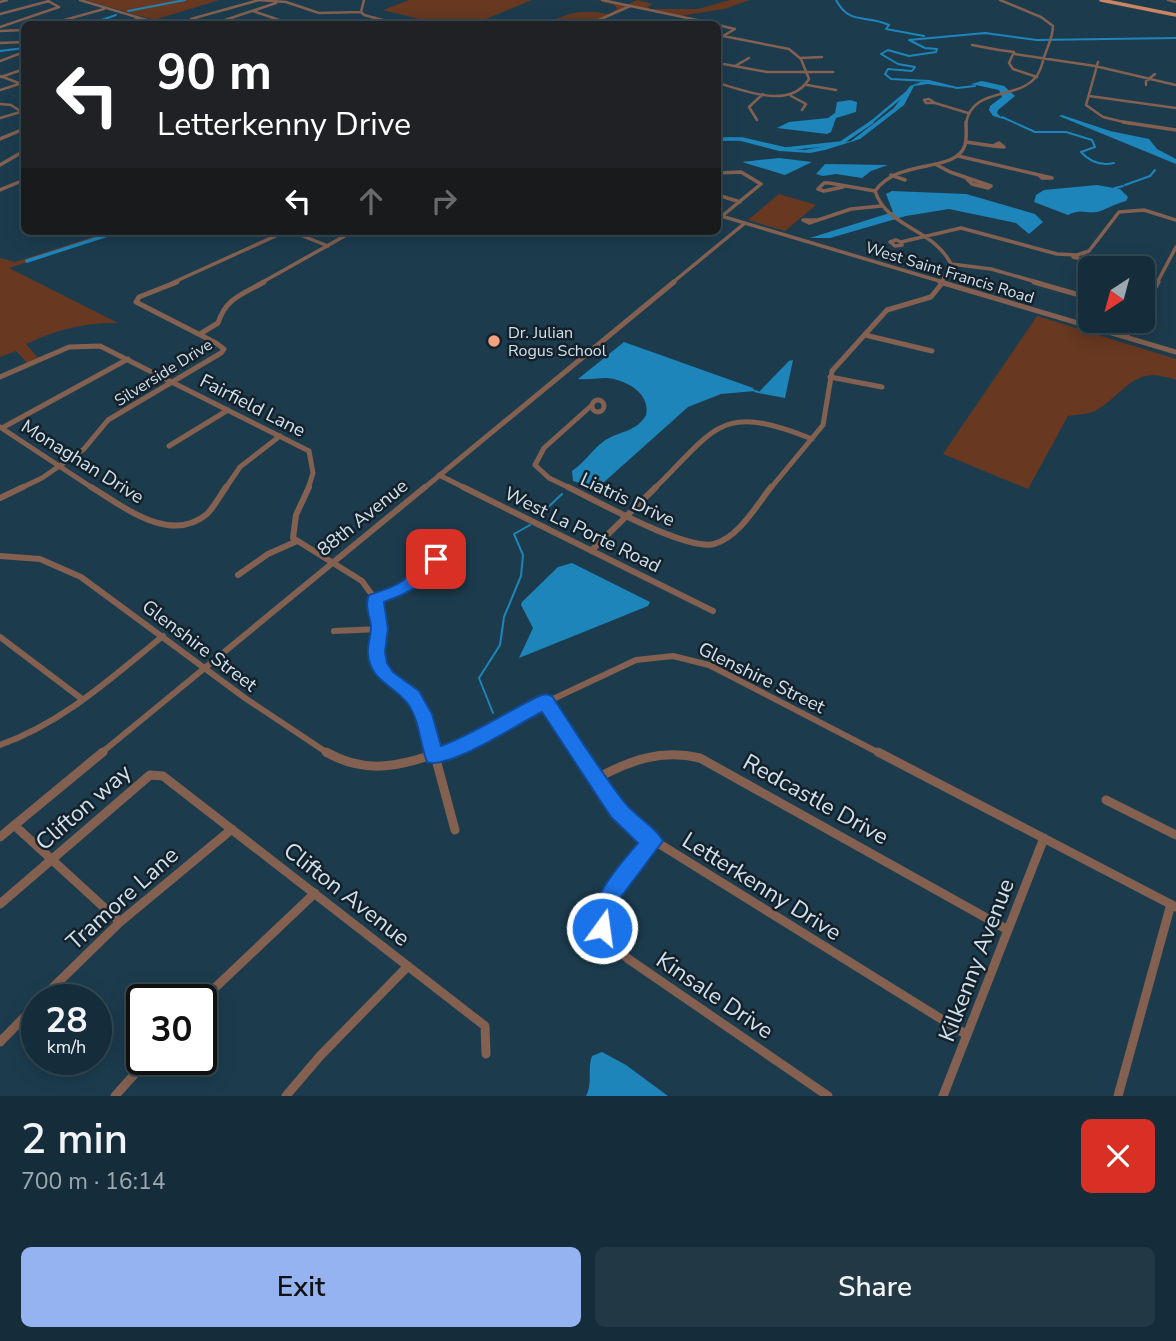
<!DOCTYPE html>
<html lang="en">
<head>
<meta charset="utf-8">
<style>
  :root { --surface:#152d3a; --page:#223945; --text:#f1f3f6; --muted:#9da8af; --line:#344954; --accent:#95b2f1 }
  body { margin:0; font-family:"Nunito Sans",sans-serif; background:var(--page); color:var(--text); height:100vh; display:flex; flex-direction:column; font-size:26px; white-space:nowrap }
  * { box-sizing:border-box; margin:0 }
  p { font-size:23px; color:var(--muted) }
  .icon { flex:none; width:38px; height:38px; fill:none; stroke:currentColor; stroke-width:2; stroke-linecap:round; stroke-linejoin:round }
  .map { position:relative; height:1096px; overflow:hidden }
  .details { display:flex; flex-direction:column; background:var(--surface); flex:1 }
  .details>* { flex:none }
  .hud { position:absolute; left:21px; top:21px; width:700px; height:214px; border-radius:10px; box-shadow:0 4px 18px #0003,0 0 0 2px var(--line); background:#202124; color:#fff; overflow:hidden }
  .needle { width:46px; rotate:216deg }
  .buttons { position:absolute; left:1078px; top:256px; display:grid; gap:14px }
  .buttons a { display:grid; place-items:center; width:77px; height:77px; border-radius:10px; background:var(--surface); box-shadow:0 4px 18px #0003,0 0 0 2px var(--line); font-size:35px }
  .speed { position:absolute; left:21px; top:984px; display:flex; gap:14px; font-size:35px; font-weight:700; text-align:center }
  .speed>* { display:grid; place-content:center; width:91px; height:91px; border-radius:50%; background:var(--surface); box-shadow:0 4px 18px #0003,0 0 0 2px var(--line); line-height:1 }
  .speed small { font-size:18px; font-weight:400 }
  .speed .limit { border:4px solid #111; border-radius:10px; background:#fff; color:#111 }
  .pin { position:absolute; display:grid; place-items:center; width:60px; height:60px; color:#fff; margin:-30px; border-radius:14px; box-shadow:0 4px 10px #0006 }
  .me { position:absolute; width:77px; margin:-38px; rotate:14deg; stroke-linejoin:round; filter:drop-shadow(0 0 5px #0008) }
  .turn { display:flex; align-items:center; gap:24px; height:147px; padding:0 21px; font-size:32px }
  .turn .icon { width:91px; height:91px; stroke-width:2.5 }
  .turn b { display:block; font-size:49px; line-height:60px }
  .lanes { display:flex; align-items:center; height:66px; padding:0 21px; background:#0003; justify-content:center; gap:35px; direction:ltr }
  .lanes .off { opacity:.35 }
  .round { display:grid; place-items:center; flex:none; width:74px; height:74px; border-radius:10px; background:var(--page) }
  .overview { display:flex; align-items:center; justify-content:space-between; height:119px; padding:0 21px }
  h1 { font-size:42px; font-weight:600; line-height:52px }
  .action { display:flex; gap:14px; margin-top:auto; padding:14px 21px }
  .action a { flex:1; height:80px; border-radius:10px; background:var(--accent); color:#111; font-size:28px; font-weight:600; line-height:80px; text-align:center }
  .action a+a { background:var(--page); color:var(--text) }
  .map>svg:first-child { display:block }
</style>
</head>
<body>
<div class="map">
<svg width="1176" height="1096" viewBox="0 0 1176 1096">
  <rect width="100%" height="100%" fill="#1c3c4e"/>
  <path fill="#683821" d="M86 0H219L154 20Z
    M409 0H532L474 24H439L383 10Z
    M594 0 627 6 589 24H545C569 13 582 9 608 14L617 9 615 5Z
    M637 0 653 4 647 7 651 9H698L730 0H750L724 9 680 16 627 5Z
    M779 194 816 205 785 231 748 220Z
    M111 231H123L9 268 118 323C86 322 55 330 26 344L39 359 28 364 16 351 0 357V258L15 262Z
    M1037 316 1176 359V380C1132 364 1128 392 1095 411 1087 415 1077 414 1068 416L1028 489 943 454Z"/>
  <path fill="#1d85ba" d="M982 81 1004 86 1015 96 998 110 997 113 1003 119 993 116 989 110 990 106 1002 97 999 90 971 84Z
    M921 82H933L952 88 928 84 914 86 904 105 860 139 825 150 810 153 779 151 737 140 718 141 730 137 780 148 805 150 851 141 894 108 910 86Z
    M850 100 857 102 856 112 836 118 831 132 827 134 777 128 789 122 828 118 835 113 837 102Z
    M1062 115 1110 131 1149 139 1157 149 1176 159V164L1059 116Z
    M779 158 812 162 785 175 742 162Z
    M825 164 888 165 871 171 862 178 836 174 823 176 816 174Z
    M1097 185 1120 189 1128 197 1126 201C1116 203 1103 211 1097 212 1084 214 1082 208 1068 215L1034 202 1036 195 1044 190Z
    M892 191 966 194 1035 214 1043 222 1029 234 1016 223 949 209 906 216 830 238H810L893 212 886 194Z
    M624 342 753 388 755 391 721 394 688 407 603 483 590 486 573 481 572 471C584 463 592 450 604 441 619 431 637 432 646 415 651 393 625 379 606 378 597 378 587 380 578 379Z
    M793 360 785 398 758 393 789 361Z
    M572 563 650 602 648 606 519 658 533 628 521 605 522 602 558 567Z
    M602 1052 626 1065 668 1096H586C593 1083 587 1069 592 1056Z"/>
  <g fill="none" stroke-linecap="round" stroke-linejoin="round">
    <path stroke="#1d85ba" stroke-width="2" d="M836 0C850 26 866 14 889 25L886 29 924 36
      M128 11 185 0
      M90 24 116 15
      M0 51 24 48
      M975 86 957 88 929 81 891 79 885 74 888 69 912 71 915 67 898 64 881 54 888 50 909 56 936 52 937 49 925 48 909 40 985 33 1037 40 1176 38
      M1002 117 1035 132H1066L1092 140 1095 147 1081 152C1090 162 1100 166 1114 163
      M1125 185 1150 176 1155 170
      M1115 188 1123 186
      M755 391 758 392
      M540 515 562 494
      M493 713 479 678 500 645 504 617 521 576 523 555 514 534 530 525"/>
    <path stroke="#1d85ba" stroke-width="2.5" d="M869 124 906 93"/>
    <path stroke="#1d85ba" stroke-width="3.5" d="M718 139H742L785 149 841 143 872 122
      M27 261 120 231"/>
    <path stroke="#846050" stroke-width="2.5" d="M80 0 160 24
      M364 0 361 12 364 15 398 24
      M602 0 716 24
      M1168 0 1176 2
      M0 2 7 0
      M253 11 291 24
      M0 14 49 1
      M191 19 259 0 286 2 319 13 361 12
      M50 24 104 9
      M119 24 138 19
      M213 24 276 3
      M590 24 630 6
      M718 25 735 29 723 36
      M0 27 59 7 48 1
      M0 31 24 30
      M718 35 789 49 801 59 809 79C790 110 746 91 718 83
      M0 43 24 42
      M972 45 999 50
      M999 50 1014 52 1009 63 1013 69 1037 77
      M1015 54 1095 66 1176 85
      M800 58 822 57
      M0 61 24 52
      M1098 62 1086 105 1103 117 1132 124
      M718 63 767 72H833
      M735 66 749 58
      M0 76 24 85
      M1 77 24 69
      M807 85 836 90
      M1146 85V81L1155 74
      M0 90 19 84
      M791 96 806 104 802 110
      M1089 96 1176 108
      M929 99 935 103H926L924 100Z
      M935 103 968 113
      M0 104 11 105 22 112
      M0 118 24 111
      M757 120 749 107 763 94
      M966 124C971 87 1016 100 1035 78 1042 71 1042 61 1046 52 1049 43 1053 36 1053 26L1041 17 1000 0"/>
    <path stroke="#846050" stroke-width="3.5" d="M1123 122 1176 130
      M0 139 24 129
      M966 142 993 146
      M999 143 1004 147 993 146Z
      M958 156 1052 178H1042L1039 175
      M935 164 950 172 991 186 988 188 972 184 967 179
      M0 165 24 151
      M718 173 741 172 761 184 722 216
      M891 175 905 180
      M843 187 824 191 818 189 824 183H829L875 191
      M0 190 24 180
      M718 195 740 202
      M718 215 946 283
      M803 220H818L809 223Z
      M818 220 851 209 881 206
      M896 240 901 242 902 245 895 246 890 242Z
      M901 242 961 228 1057 254 1077 255 1089 251 1119 212 1144 210 1176 220
      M1073 257 1085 260 1084 253
      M951 264 991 269 1040 283
      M172 283 282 233 293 232 328 246
      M261 283 350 233
      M672 283 745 223
      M941 283 951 264C933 228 887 228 875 191 899 157 956 174 965 145 967 138 966 130 966 122
      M1157 283 1176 247"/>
    <path stroke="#846050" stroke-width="5" d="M940 282 1176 352
      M1034 282 1090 298
      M1143 309 1158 282
      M200 334 218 323C226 298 243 294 264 282
      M865 335 932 351
      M1126 337 1136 320
      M0 377 69 347 100 346 309 451 313 473 308 489
      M830 377 882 387
      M592 406a6 6 0 1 1 12 0a6 6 0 1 1-12 0Z
      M0 427 94 489
      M2 428 128 359
      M169 446 228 410
      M439 475 467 489
      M19 489 42 478 84 449 108 420 221 353 224 349 216 343 136 302 139 297 177 282
      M225 489 240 467 280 436
      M423 489 674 282
      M572 489 549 478 535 465 544 448 591 406
      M654 489C717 427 720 402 812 439
      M770 489 823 425 832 371 887 310 931 297 943 282"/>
    <path stroke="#846050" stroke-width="6" d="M91 487C123 506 170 545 207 514 214 507 220 496 226 487
      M309 487 296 515 293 538 362 581 375 599 380 629 376 652 379 665 387 677 413 697 423 714 434 754
      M463 487 713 611
      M568 487C597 501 686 551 714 544 738 538 757 505 771 487
      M0 498 23 487
      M591 551 656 487
      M0 556 40 559 81 577 245 698 329 754
      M238 575 268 554 295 542
      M375 599C403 588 442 574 438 538
      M334 631 380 629
      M0 637 82 699
      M546 701 581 754
      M0 745C63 723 112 677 163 636
      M100 754 425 487
      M437 754 462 747 504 722 636 660 673 656 709 665 881 754
      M661 754H679"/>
    <path stroke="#846050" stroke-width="9" d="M326 752C368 776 399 765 443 752
      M434 752 455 830
      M580 752 619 811 637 830 967 1035
      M878 752 1176 907
      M597 778C631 760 661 749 700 758L1008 930
      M1106 800 1176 835
      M14 825 120 922
      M0 837 103 752
      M652 841 611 892 602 927 627 958 828 1096
      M0 904 150 775 163 776 485 1026 486 1054
      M41 999 120 922 232 829
      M201 1001 315 893
      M0 1042 37 1004
      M115 1096 148 1059
      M286 1096 320 1056 408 966
      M943 1096 1044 838
      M1118 1096 1171 904"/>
    <path stroke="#cd8563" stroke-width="3.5" d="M1101 0 1176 15"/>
  </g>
  <path fill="#1a73e8" stroke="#114b97" stroke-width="2" d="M436 553 444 559C429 583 409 593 384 602L388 629 385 652 387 663 393 672 419 691 432 714 441 746C475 733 506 712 539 696L546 694 552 696C576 732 599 770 625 803 635 816 657 828 663 841L621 897 610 935 602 938 595 935C582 905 620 864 638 843L611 817 542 712C519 723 449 770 427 762L425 756C420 740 418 718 408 704 394 685 370 681 368 654 367 645 371 636 371 627 370 616 364 605 369 595 380 591 392 588 401 582 412 575 425 556 436 553Z"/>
  <circle fill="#f1a17d" stroke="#14212a" stroke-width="2.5" cx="494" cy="341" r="7"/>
  <g text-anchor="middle" stroke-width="5" stroke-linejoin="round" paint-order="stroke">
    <g font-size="16" fill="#d0e1ed" stroke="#14212a">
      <text transform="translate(950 272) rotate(17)" y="6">West Saint Francis Road</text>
      <text transform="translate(163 372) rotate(-32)" y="6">Silverside Drive</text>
    </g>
    <g font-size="16" fill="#d0e1ed" stroke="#14212a" text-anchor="start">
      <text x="508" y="338">Dr. Julian<tspan x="508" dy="18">Rogus School</tspan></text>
    </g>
    <g font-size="19" fill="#d0e1ed" stroke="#14212a">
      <text transform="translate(253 405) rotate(27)" y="7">Fairfield Lane</text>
      <text transform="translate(83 461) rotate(32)" y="7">Monaghan Drive</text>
      <text transform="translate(628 499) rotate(25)" y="7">Liatris Drive</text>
      <text transform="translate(362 517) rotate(-39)" y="7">88th Avenue</text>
      <text transform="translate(583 529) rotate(26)" y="7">West La Porte Road</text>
      <text transform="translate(200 645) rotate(37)" y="7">Glenshire Street</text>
      <text transform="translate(762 677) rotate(26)" y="7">Glenshire Street</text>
    </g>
    <g font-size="23" fill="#d0e1ed" stroke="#14212a">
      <text transform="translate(816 799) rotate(29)" y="8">Redcastle Drive</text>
      <text transform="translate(83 807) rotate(-41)" y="8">Clifton way</text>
      <text transform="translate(762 886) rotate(32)" y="8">Letterkenny Drive</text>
      <text transform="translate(347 894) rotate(38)" y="8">Clifton Avenue</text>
      <text transform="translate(122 898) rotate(-42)" y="8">Tramore Lane</text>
      <text transform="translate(976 960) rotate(-69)" y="8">Kilkenny Avenue</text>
      <text transform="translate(715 995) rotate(34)" y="8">Kinsale Drive</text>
    </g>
  </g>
</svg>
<div class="buttons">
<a><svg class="needle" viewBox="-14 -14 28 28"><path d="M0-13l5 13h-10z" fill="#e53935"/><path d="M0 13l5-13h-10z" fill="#9da8af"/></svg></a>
</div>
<div class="speed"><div>28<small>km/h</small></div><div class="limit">30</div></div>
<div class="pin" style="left:436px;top:559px;background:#d93025"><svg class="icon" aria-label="arrive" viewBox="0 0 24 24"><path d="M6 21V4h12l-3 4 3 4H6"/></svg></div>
<svg class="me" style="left:602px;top:928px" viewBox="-20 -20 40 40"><circle r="17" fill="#1a73e8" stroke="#fff" stroke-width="3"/><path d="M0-11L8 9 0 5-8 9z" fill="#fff"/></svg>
<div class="hud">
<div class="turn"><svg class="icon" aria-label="left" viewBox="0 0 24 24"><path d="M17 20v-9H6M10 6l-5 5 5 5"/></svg><div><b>90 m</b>Letterkenny Drive</div></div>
<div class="lanes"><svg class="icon" aria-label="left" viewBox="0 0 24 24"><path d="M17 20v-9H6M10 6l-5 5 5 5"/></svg><svg class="icon off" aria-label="ahead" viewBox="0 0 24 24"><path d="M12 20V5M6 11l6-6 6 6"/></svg><svg class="icon off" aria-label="right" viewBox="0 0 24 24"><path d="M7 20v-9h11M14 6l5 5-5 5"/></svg></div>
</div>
</div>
<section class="details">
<div class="overview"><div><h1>2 min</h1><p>700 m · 16:14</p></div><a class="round" style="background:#d93025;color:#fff"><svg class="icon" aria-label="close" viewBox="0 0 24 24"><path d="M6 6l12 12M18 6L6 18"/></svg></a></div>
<div class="action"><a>Exit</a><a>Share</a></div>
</section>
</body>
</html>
